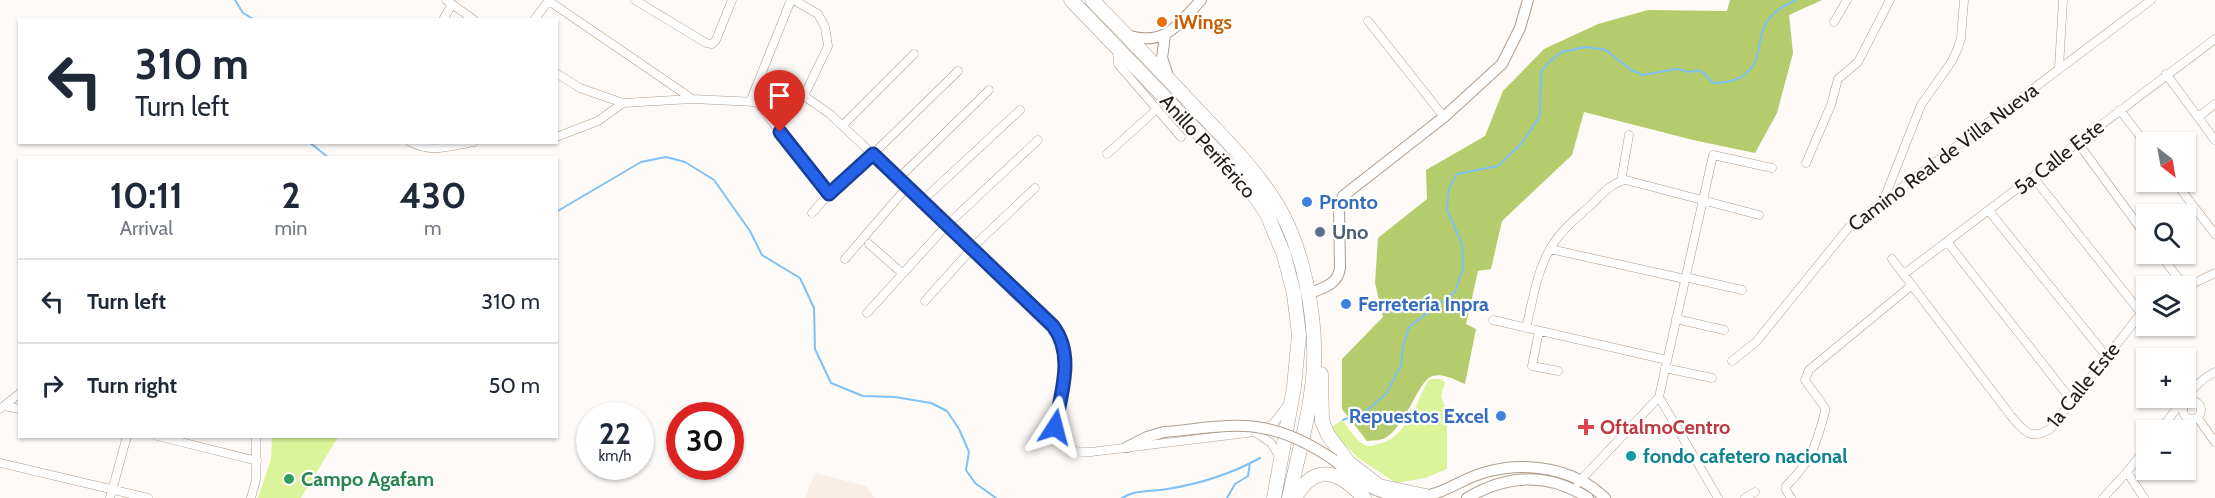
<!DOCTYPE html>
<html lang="en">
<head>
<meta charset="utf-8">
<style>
  :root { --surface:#fff; --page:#f6f6f7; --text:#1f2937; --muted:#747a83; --line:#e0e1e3 }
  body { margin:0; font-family:Cabin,sans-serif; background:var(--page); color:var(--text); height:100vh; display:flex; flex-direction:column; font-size:22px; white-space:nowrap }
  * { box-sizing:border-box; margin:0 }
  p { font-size:20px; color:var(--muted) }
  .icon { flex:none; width:33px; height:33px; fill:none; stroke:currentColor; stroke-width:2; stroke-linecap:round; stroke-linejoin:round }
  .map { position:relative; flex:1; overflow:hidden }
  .panel { position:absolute; left:18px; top:156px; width:540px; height:282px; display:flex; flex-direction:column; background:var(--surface); border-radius:0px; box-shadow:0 2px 4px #0004 }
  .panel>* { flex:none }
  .hud { position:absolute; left:18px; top:18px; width:540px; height:126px; border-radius:0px; box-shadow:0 2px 4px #0004; background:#fff; color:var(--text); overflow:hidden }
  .needle { width:39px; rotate:149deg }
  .buttons { position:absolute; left:2136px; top:132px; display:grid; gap:12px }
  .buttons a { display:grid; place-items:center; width:60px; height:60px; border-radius:0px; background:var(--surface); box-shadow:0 2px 4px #0004; font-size:30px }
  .speed { position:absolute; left:576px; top:402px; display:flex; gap:12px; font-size:30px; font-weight:700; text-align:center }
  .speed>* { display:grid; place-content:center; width:78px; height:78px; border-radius:50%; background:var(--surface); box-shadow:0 2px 4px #0004; line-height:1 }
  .speed small { font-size:15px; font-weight:400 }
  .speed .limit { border:9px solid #d22; background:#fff; color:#111 }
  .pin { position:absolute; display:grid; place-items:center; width:51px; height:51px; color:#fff; margin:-62px -26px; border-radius:50% 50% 50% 0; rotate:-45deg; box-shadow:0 0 6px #0007 }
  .pin .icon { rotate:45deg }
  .me { position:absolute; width:66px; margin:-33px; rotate:9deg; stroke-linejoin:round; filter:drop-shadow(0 0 4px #0008) }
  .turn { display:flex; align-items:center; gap:21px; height:126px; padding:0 18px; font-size:27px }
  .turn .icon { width:78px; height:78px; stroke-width:2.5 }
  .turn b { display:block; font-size:42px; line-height:51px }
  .eta { display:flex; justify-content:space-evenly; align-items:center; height:102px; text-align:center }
  .eta b { font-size:36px; font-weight:700; line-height:42px }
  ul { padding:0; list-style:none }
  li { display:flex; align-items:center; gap:18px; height:84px; padding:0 18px; border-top:2px solid var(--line) }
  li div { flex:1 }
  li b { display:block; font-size:22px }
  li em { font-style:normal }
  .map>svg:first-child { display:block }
</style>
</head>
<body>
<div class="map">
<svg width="2215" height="498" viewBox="0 0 2215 498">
  <rect width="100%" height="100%" fill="#fefaf7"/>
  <path fill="#f9eee5" d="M815 473 866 486 875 498H805Z"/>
  <path fill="#dcf499" d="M1431 379H1442L1445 383 1441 396 1447 412V469L1425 478 1396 483 1358 458 1329 429 1342 420C1348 427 1356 441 1365 445 1369 447 1374 445 1379 444 1406 437 1416 405 1427 382Z
    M272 437H338L301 498H258L271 459Z"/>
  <path fill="#b4cc6b" d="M1730 0H1822L1789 15 1793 53 1777 113 1755 153 1693 140 1584 112 1572 155 1502 221 1491 269 1478 271 1466 324 1476 329 1465 384C1455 380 1444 373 1433 376 1418 379 1407 426 1385 438 1380 441 1372 440 1367 441L1342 409V359L1383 317 1375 283 1378 238 1427 199 1426 170 1485 136 1503 91 1544 49 1598 24 1648 10 1727 11Z"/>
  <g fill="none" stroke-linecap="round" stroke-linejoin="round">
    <path stroke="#7fc1f6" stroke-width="2" d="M235 0 243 13 255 20
      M309 142 329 158
      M556 212 641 162 666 157 685 162 714 180 750 231 762 255 800 278 814 308 815 349 831 383 863 396 895 397 931 403 947 411 959 429 969 452 966 470 975 483 996 498
      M1343 420 1365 412 1386 394 1401 365 1403 346 1409 327 1455 292 1463 268 1462 244 1447 210 1449 188 1457 174 1498 166 1521 144 1540 116 1541 72 1549 62 1562 52 1586 47 1606 50 1631 70 1643 75 1676 69 1691 72 1697 70 1704 73 1713 83C1728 83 1746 79 1754 64 1760 51 1759 36 1766 23 1774 11 1783 6 1796 0
      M1122 498C1137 489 1151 492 1167 489 1199 484 1231 474 1260 458
      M1227 498 1235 484 1248 476 1250 463"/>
    <defs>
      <path id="street" d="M635 0 706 43 712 44 716 40 732 0
        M794 0 818 14 825 27 828 46 804 96
        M549 1 691 98
        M452 4 474 20
        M443 20 452 4 446 0
        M534 20 549 0
        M1368 21 1444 117
        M1834 22 1847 0
        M1117 51 1118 64 1181 137
        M2059 68 2063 0
        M556 73 580 88 623 103 692 99 757 102 804 96 830 114 1045 317C1058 331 1065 344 1066 363L1055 427C1058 448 1071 453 1091 452L1255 432 1273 424 1286 407
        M2166 74 2215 140
        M750 102 791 0
        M757 102 829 194
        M2120 110 2146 144
        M2198 117 2215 104
        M843 125 914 54
        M556 137 598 121 623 103
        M410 142C434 154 449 146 474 142
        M2078 143 2146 236
        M1107 154 1156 110
        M1806 163 1831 105 1838 79 1858 62 1890 0
        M2033 177 2141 313
        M899 178 989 90
        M1621 181 1629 135
        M2175 182 2215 234
        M1884 199 1921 105 1952 61 1958 48 1961 38 1964 0
        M922 201 1020 110
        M1989 211 2107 357
        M812 213 829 194 873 154 958 71
        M1948 243 2072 401
        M869 244 902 273
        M1550 249 1685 279
        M2160 254 2184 286
        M845 259 908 186
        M1892 259 2011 416C2024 431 2030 441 2050 429L2146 307
        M1904 274 2215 39
        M1685 277 1742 290
        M2186 287 2215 273
        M925 301 976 244 1035 188
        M867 313 947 225 1038 140
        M1676 319 1724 330
        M1493 320 1667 360
        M1526 328C1533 300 1537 268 1553 244 1563 228 1578 217 1592 204 1601 195 1612 182 1626 180L1759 215
        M1539 331 1532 366 1558 371
        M1732 361 1756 342 1849 227 2151 0
        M1665 368 1712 378
        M1659 397 1718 498
        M2183 410a9 9 0 1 1 18 0a9 9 0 1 1-18 0Z
        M4 406 20 409
        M0 409 20 393
        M2197 417 2215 442
        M2160 430C2176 411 2192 383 2215 372
        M1255 432 1271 443 1281 459
        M157 436 257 461
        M0 463 148 498
        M2127 472 2144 498
        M1578 483 1659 397 1713 155 1772 168
        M110 498 127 436
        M251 498 256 480V436
        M1745 498 1755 492
        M1791 498 1786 490V486C1813 459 1815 447 1825 412V408L1805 380 1809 370 1912 285
        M2103 498 2127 472 2146 448"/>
      <path id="secondary" d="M1126 35C1164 47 1177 26 1201 0
        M1165 35 1162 58 1168 76
        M1308 294C1322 288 1338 285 1340 268L1339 207 1343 196 1444 117 1502 64 1520 28 1528 0
        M1127 447 1147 437 1164 432
        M1334 460C1357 482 1375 494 1407 498
        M1420 497C1444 494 1463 478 1486 472 1527 461 1574 468 1605 498
        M1467 498C1508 474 1548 472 1588 498"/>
      <path id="highway" d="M1071 0 1243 179 1267 214 1284 255 1294 294 1299 335 1294 387 1274 498
        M1092 0C1130 39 1168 78 1205 118 1232 146 1258 173 1278 206 1303 249 1316 314 1314 364 1312 409 1298 454 1289 498
        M1321 374 1322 421 1328 435 1348 462 1379 486 1426 496
        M1295 498C1315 462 1340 471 1364 498"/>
    </defs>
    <use href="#street" stroke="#af9d8c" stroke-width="9"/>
    <use href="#secondary" stroke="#af9d8c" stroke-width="12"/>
    <use href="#highway" stroke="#af9d8c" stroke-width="15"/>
    <use href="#street" stroke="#fff" stroke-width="8"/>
    <use href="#secondary" stroke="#fff" stroke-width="10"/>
    <use href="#highway" stroke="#fff" stroke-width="14"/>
    <defs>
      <path id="secondary-bridge" d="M1164 432C1194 430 1232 422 1262 428 1287 432 1312 445 1334 460"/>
    </defs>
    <use href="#secondary-bridge" stroke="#af9d8c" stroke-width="12" stroke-linecap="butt"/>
    <use href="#secondary-bridge" stroke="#fff" stroke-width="10"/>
  </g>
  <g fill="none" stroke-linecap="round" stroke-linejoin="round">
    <defs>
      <path id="route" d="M780 132 829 194 873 154 1053 326C1075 355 1061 393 1055 427"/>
    </defs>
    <use href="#route" stroke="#184099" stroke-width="15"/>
    <use href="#route" stroke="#2563eb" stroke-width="10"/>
  </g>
  <circle fill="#e8710a" stroke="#fff" stroke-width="2" cx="1162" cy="22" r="6"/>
  <g fill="#3f7fe0" stroke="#fff" stroke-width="2">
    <circle cx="1307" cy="202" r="6"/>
    <circle cx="1346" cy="304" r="6"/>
    <circle cx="1501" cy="416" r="6"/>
  </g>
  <circle fill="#5c6f8a" stroke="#fff" stroke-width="2" cx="1320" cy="232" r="6"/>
  <path fill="#e0444e" stroke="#fff" stroke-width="2" d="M1583 418h6v6h6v6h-6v6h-6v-6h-6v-6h6z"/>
  <circle fill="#0f9aa8" stroke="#fff" stroke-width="2" cx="1631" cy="456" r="6"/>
  <circle fill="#2e9e5b" stroke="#fff" stroke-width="2" cx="289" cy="479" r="6"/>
  <g text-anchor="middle" stroke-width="4.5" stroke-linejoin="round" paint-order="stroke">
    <g font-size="20" font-weight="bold" fill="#c56008" stroke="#fff" text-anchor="start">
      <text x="1174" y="29">iWings</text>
    </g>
    <g font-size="20" fill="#241d16" stroke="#fff">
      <text transform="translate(1208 146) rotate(48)" y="7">Anillo Periférico</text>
      <text transform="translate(1943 157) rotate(-37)" y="7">Camino Real de Villa Nueva</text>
      <text transform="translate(2059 157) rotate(-38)" y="7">5a Calle Este</text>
      <text transform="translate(2083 385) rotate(-51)" y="7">1a Calle Este</text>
    </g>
    <g font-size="20" font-weight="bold" fill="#366cbe" stroke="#fff" text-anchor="start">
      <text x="1319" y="209">Pronto</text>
      <text x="1358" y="311">Ferretería Inpra</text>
      <text x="1489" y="423" text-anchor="end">Repuestos Excel</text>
    </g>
    <g font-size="20" font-weight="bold" fill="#4e5e75" stroke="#fff" text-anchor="start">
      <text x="1332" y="239">Uno</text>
    </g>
    <g font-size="20" font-weight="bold" fill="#be3a42" stroke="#fff" text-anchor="start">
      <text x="1600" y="434">OftalmoCentro</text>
    </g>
    <g font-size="20" font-weight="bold" fill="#0d838f" stroke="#fff" text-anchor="start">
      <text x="1643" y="463">fondo cafetero nacional</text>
    </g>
    <g font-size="20" font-weight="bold" fill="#27864d" stroke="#fff" text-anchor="start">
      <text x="301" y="486">Campo Agafam</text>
    </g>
  </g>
</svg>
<div class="buttons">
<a><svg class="needle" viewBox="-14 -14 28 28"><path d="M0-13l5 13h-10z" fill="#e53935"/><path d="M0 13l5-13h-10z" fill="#747a83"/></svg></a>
<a><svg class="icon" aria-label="search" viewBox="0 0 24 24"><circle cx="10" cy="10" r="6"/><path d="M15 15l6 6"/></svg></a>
<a><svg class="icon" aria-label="layers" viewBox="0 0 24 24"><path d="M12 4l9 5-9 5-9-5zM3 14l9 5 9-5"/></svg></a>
<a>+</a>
<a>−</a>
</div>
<div class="speed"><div>22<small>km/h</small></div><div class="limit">30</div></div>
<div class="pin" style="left:780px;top:132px;background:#d93025"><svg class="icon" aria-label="arrive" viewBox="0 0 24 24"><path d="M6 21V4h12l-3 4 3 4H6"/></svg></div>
<svg class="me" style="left:1055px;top:427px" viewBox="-20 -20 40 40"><path d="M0-17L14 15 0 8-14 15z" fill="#2563eb" stroke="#fff" stroke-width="4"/></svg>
<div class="hud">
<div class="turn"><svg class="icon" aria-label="left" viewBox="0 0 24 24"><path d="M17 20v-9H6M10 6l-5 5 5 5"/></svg><div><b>310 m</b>Turn left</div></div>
</div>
<section class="panel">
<div class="eta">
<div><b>10:11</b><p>Arrival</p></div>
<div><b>2</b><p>min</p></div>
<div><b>430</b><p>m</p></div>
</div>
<ul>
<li><svg class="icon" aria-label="left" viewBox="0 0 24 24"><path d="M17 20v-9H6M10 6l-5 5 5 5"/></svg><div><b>Turn left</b></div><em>310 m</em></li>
<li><svg class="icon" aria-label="right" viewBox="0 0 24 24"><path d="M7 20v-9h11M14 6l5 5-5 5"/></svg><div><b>Turn right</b></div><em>50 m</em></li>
</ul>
</section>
</div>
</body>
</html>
